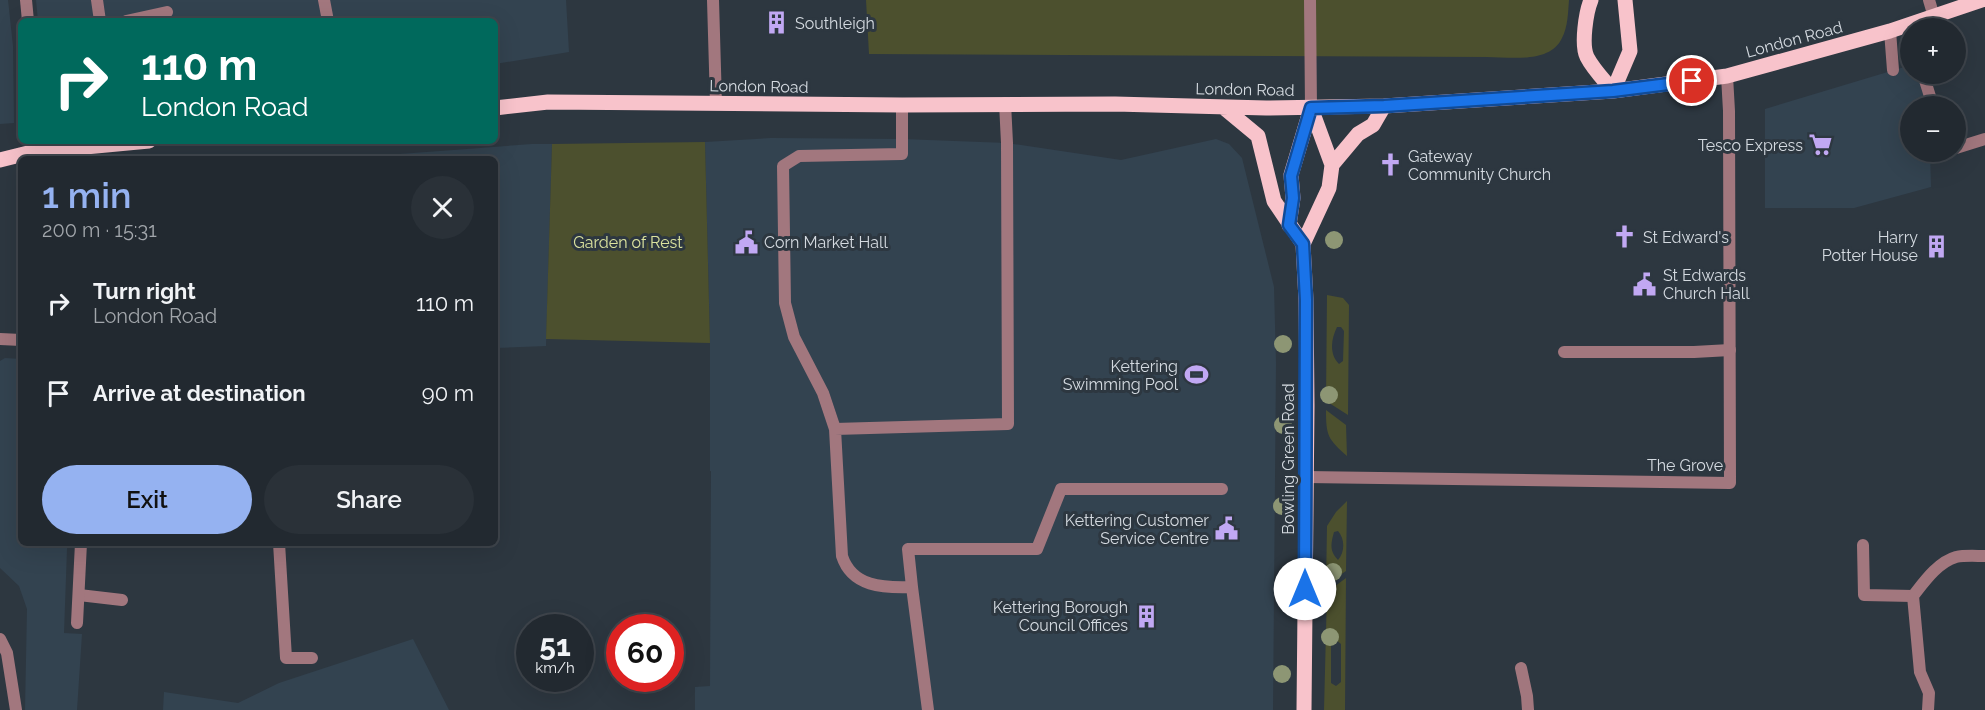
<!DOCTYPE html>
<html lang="en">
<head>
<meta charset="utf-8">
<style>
  :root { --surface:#222930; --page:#2a3138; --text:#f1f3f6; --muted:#a2a6ab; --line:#3f454c; --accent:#95b2f1 }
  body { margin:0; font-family:Raleway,sans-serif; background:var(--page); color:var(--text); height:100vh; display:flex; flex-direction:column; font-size:22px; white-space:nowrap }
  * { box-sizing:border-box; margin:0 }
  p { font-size:20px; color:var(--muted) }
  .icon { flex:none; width:33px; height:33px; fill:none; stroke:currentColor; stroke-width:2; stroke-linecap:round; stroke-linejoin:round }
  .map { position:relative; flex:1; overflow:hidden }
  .sheet { position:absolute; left:18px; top:156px; width:480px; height:390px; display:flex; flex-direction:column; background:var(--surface); border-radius:9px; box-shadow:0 6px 24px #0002,0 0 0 2px var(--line) }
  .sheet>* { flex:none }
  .top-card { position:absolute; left:18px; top:18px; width:480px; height:126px; border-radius:9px; box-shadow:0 6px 24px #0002,0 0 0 2px var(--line); background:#00695c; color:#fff; overflow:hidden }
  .controls { position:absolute; left:1900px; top:18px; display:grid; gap:12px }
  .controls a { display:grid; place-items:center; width:66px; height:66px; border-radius:50%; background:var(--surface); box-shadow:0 6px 24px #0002,0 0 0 2px var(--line); font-size:30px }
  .speed { position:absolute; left:516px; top:614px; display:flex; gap:12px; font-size:30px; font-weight:700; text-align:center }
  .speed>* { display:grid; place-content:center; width:78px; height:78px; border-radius:50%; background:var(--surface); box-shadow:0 6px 24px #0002,0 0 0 2px var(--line); line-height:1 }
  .speed small { font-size:15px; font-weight:400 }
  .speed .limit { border:9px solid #d22; background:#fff; color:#111 }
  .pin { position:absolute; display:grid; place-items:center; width:51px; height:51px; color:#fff; margin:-26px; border:3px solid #fff; border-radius:50%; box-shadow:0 2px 6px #0007 }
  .me { position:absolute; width:66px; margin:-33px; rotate:0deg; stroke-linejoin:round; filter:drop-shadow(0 0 4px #0008) }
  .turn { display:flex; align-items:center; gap:21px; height:126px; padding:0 24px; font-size:27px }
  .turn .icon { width:78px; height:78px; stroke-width:2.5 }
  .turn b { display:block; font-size:42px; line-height:51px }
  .round { display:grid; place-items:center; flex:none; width:63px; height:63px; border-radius:32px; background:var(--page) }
  .summary { display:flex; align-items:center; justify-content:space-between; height:102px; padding:0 24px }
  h1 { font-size:36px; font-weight:600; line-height:45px; color:var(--accent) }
  .action { display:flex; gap:12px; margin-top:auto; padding:12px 24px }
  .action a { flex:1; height:69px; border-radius:36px; background:var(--accent); color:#111; font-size:24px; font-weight:600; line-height:69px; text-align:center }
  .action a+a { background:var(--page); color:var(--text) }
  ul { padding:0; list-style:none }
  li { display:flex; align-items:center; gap:18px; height:90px; padding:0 24px }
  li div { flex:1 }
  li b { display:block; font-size:22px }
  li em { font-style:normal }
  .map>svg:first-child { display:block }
</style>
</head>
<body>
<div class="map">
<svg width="1985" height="710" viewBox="0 0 1985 710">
  <rect width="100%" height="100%" fill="#2d3740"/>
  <path fill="#334350" d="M0 0H8L13 46 14 123 0 124Z
    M36 0H566L569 52 495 64V21H38Z
    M1911 65V74H1918L1927 106H1911V152H1930L1931 187 1854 208H1765V109Z
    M771 138 902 139 1007 143 1121 160 1216 139 1229 144 1242 158 1274 287 1276 363 1273 710H695V687L710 686 711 471H710V343L705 142Z
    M532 144H552L546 346 495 348V159H333Z
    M5 358 21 359V543H69L67 549 64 633 82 634 77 710H25L27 609 19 586 0 568V361Z
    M413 639 449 710H163L164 692 238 703 279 683Z"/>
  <path fill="#4c502e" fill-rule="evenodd" d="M866 0H1569C1568 12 1568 27 1562 38 1550 64 1510 57 1487 57L869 54Z
    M705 142 710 343 546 339 552 144Z
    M1327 295 1343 298 1349 305 1348 415 1326 401ZM1337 327H1341L1344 331 1343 361 1339 364C1329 354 1331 339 1337 327Z
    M1326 410 1346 425 1347 456C1328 439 1326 436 1326 410Z
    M1347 501 1346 571 1326 585 1327 526 1336 512ZM1338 531C1345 539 1345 552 1338 560 1329 551 1331 543 1334 532Z
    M1346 578 1345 710H1324L1327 592ZM1336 640 1341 644V682L1336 686 1331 683V646L1333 642Z"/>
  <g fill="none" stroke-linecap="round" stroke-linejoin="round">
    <path stroke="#a2777e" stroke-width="12" d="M97 0 100 21
      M324 0 328 21
      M1310 0 1311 108
      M1929 0 1934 17
      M126 21 167 12
      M1890 31 1893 70
      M1923 74 1933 106
      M902 105V154L799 156 783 166 785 303 794 337 823 393 835 429 1008 424 1007 143 1005 103
      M1956 148 1985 139
      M1564 352H1694L1730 350
      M835 429 842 556C852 587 883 588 912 587L928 710
      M1863 545 1864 595 1913 596
      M912 587 908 549H1037L1061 489H1222
      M79 595 122 600
      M1521 668 1527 696 1528 710"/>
    <path stroke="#a2777e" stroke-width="12" d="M0 639 7 653 16 710"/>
    <path stroke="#a2777e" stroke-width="12" d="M26 0 28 21
      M713 0 716 103
      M0 339 21 340
      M1306 477 1730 483 1729 111 1727 76
      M279 543 286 658H312
      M77 623 81 543
      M1928 710 1929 693 1920 672 1913 596C1924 582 1938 562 1956 557 1965 555 1976 556 1985 556"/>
    <path stroke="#f8c3cb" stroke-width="15" d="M1591 0C1586 12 1581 45 1587 57 1593 69 1605 81 1613 91
      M1613 91 1630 51 1625 0
      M1223 107 1258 136 1274 201 1303 244
      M495 108 548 102 902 105 1115 104 1266 108 1384 106 1613 91 1727 76 1890 31 1982 0
      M0 160 32 152 149 141
      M1332 165 1358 134 1373 125 1384 106
      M1289 225 1293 198 1291 175 1311 108
      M1304 710 1307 406 1306 300 1303 244 1329 188 1332 165 1311 108"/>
  </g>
  <g fill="#8d9674">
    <circle cx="1334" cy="240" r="9"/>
    <circle cx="1283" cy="344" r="9"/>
    <circle cx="1329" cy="395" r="9"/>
    <circle cx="1283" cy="425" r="9"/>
    <circle cx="1282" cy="506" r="9"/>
    <circle cx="1333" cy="572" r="9"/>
    <circle cx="1330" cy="637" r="9"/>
    <circle cx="1282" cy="674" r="9"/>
  </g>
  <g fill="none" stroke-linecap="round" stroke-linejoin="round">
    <defs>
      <path id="route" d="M1305 589 1306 300 1303 244 1289 225 1293 198 1291 176 1311 108 1384 106 1613 91 1692 81"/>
    </defs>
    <use href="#route" stroke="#114b97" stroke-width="15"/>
    <use href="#route" stroke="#1a73e8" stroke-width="10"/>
  </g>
  <defs>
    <symbol id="building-bare" viewBox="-9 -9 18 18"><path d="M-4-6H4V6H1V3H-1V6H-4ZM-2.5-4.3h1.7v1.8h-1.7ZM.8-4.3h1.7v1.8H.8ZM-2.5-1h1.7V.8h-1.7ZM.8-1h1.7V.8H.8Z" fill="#c1a8f3" stroke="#2d3740" stroke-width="2.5" paint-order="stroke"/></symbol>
    <symbol id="supermarket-bare" viewBox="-9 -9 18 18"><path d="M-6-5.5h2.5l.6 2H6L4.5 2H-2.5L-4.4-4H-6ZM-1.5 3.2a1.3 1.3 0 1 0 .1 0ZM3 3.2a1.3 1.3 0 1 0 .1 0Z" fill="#c1a8f3" stroke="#2d3740" stroke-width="2.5" paint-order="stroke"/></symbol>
    <symbol id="church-bare" viewBox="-9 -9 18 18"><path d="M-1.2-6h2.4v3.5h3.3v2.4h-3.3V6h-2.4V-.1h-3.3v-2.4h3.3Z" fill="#c1a8f3" stroke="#2d3740" stroke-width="2.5" paint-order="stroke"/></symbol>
    <symbol id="civic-bare" viewBox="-9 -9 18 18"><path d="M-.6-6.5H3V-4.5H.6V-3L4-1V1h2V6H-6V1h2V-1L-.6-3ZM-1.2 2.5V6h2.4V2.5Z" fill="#c1a8f3" stroke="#2d3740" stroke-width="2.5" paint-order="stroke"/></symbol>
    <symbol id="stadium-bare" viewBox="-9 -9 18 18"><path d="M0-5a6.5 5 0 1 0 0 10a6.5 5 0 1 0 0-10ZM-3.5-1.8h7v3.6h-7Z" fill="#c1a8f3" stroke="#2d3740" stroke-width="2.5" paint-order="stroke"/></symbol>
  </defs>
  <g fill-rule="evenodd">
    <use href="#building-bare" x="760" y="6" width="33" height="33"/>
    <use href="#supermarket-bare" x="1804" y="128" width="33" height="33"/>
    <use href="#church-bare" x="1374" y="148" width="33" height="33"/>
    <use href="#church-bare" x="1608" y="220" width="33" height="33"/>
    <use href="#civic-bare" x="730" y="226" width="33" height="33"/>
    <use href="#building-bare" x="1920" y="230" width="33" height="33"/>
    <use href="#civic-bare" x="1628" y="268" width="33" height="33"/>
    <use href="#stadium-bare" x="1180" y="358" width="33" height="33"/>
    <use href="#civic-bare" x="1210" y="512" width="33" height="33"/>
    <use href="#building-bare" x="1130" y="600" width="33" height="33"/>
  </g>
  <g text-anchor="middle" stroke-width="6" stroke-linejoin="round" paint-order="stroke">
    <g font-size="16" fill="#d4dae0" stroke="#2d3740" text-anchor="start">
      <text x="795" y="29">Southleigh</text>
      <text x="1803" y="151" text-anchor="end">Tesco Express</text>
      <text x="1408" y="162">Gateway<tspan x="1408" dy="18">Community Church</tspan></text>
      <text x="1643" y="243">St Edward's</text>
      <text x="1918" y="243" text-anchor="end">Harry<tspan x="1918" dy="18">Potter House</tspan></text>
      <text x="764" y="248">Corn Market Hall</text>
      <text x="1663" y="281">St Edwards<tspan x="1663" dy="18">Church Hall</tspan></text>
      <text x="1178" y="372" text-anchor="end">Kettering<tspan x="1178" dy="18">Swimming Pool</tspan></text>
      <text x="1209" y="526" text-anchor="end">Kettering Customer<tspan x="1209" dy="18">Service Centre</tspan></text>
      <text x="1128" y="613" text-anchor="end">Kettering Borough<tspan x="1128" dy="18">Council Offices</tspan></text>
    </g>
    <g font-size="16" fill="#d4dae0" stroke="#2d3740">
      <text transform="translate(1794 39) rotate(-15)" y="6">London Road</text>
      <text transform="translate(759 86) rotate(1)" y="6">London Road</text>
      <text transform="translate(1245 89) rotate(1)" y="6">London Road</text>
      <text transform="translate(1288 459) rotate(-90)" y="6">Bowling Green Road</text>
      <text x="1685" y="471">The Grove</text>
    </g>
    <g font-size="16" fill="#dce39e" stroke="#2d3740">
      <text x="628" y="248">Garden of Rest</text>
    </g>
  </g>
</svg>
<div class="controls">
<a>+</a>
<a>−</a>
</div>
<div class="speed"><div>51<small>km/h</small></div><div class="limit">60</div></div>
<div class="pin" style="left:1692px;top:81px;background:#d93025"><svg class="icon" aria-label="arrive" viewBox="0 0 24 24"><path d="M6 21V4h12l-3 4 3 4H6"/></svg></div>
<svg class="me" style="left:1305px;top:589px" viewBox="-20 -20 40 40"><circle r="19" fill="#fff"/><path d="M0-13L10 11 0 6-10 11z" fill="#1a73e8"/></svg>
<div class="top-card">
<div class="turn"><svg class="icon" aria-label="right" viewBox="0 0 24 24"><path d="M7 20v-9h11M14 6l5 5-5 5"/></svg><div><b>110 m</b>London Road</div></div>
</div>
<section class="sheet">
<div class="summary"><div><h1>1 min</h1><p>200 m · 15:31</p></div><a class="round"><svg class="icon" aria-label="close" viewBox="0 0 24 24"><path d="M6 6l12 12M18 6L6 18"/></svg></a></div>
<ul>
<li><svg class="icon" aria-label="right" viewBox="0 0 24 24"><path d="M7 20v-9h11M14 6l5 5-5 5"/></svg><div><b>Turn right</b><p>London Road</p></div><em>110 m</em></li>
<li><svg class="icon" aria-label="arrive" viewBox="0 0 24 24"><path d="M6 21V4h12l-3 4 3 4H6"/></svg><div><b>Arrive at destination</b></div><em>90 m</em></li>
</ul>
<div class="action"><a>Exit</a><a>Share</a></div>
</section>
</div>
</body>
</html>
